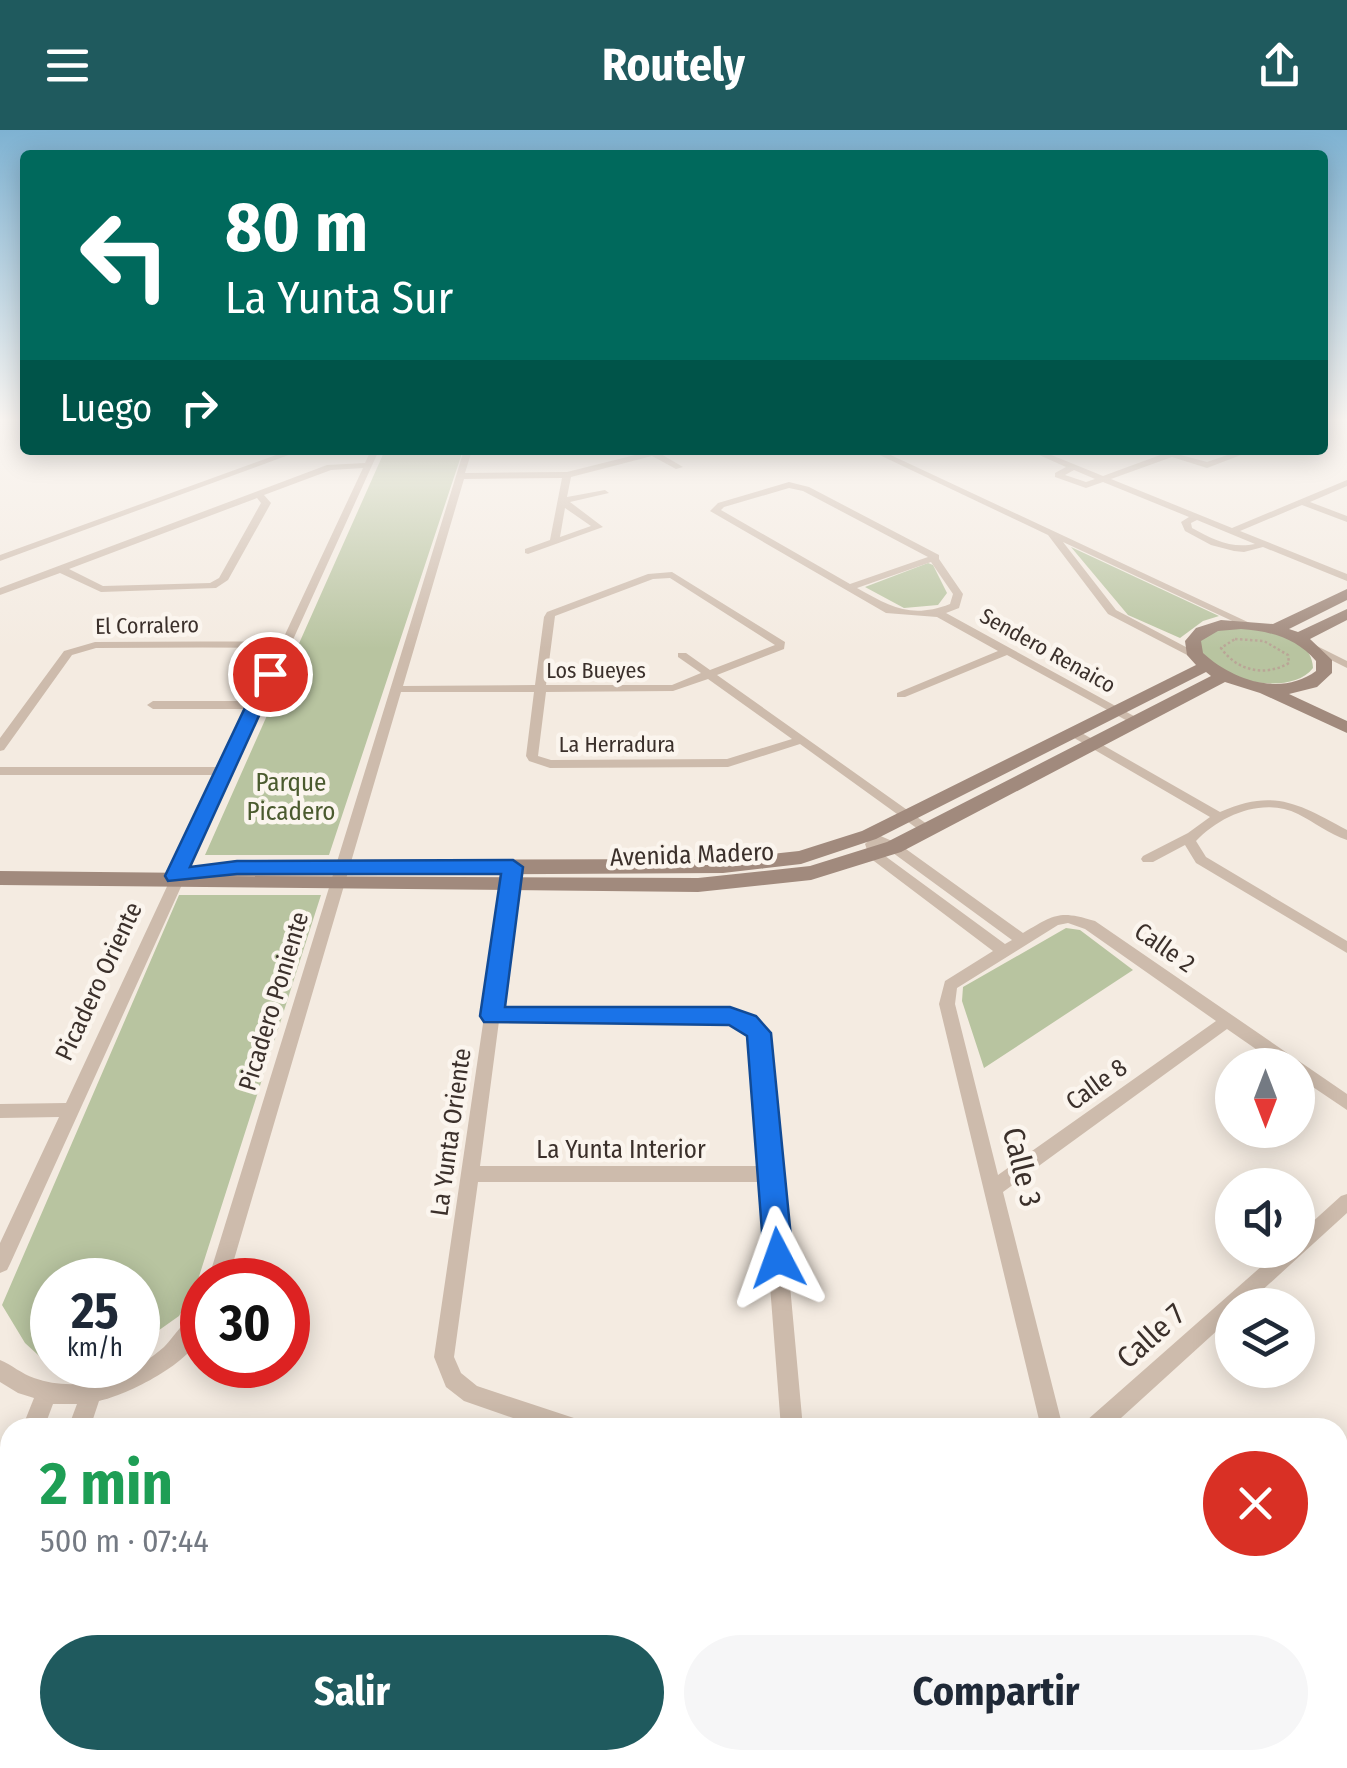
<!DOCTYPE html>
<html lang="es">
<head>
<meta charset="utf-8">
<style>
  :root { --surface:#fff; --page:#f6f6f7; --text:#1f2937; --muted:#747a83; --accent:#1f5a5e }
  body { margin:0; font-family:"Fira Sans Condensed",sans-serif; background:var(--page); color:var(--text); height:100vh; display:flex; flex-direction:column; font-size:38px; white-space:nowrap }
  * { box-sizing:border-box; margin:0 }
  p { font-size:32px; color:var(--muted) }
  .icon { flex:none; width:55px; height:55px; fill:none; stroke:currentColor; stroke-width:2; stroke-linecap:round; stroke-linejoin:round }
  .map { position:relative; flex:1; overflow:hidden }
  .details { position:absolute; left:0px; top:1288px; width:1348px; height:352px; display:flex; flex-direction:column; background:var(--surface); border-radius:30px 30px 0 0; box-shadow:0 5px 25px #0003 }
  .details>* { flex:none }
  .banner { position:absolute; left:20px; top:20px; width:1308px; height:305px; border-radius:10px; box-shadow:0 5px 25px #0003; background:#00695c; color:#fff; overflow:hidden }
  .needle { width:65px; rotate:180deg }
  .controls { position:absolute; left:1215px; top:918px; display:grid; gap:20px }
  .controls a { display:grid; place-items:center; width:100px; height:100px; border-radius:50%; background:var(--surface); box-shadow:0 5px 25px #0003; font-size:50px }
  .speed { position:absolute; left:30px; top:1128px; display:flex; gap:20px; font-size:50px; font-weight:700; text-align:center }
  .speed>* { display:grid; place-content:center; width:130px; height:130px; border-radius:50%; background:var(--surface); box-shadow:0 5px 25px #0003; line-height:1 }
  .speed small { font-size:25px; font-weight:400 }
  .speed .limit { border:15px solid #d22; background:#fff; color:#111 }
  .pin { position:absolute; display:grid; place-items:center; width:85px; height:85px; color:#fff; margin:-42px; border:5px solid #fff; border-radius:50%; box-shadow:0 2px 10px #0007 }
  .me { position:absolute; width:110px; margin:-55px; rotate:356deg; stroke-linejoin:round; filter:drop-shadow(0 0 8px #0008) }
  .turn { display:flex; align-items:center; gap:35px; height:210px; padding:0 40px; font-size:45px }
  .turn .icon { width:130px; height:130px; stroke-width:2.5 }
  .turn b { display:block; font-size:70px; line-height:85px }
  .then { display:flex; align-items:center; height:95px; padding:0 40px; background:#0003; gap:20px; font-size:38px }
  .round { display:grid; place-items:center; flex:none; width:105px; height:105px; border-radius:52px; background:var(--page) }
  .head { display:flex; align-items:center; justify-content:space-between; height:170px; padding:0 40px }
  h1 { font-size:60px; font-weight:700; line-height:75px; color:#1e9e55 }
  .action { display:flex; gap:20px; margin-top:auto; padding:20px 40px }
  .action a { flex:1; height:115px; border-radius:60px; background:var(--accent); color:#fff; font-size:40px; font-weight:700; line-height:115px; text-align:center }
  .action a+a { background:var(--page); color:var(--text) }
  header { display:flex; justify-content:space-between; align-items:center; height:130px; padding:0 40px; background:var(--accent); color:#fff; font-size:45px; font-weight:700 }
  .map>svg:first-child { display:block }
</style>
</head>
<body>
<header><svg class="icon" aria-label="menu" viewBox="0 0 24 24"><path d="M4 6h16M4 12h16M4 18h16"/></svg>Routely<svg class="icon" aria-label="share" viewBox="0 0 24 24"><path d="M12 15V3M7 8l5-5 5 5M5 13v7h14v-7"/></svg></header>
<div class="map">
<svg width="1347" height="1638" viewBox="0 0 1347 1638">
  <rect width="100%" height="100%" fill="#f4ebe1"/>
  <path fill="#b8c4a0" d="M385 320H463L329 725H205Z
    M1071 417 1219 486 1203 491 1180 508 1128 485Z
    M928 433 933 435 947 463 938 475 904 478 865 457Z
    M1226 497C1253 499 1312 501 1313 538 1296 560 1253 555 1230 545 1218 539 1207 528 1197 520L1203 505Z
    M179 765H321L195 1159 179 1186 138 1215V1150H52V1235H92H49L25 1213 2 1175Z
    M1066 798 1080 800 1133 840 984 938 962 871 963 857Z"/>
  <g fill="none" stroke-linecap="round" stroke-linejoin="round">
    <path stroke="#b9a596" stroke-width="2.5" stroke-dasharray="2.5 2.5" stroke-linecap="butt" d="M1235 509 1264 511 1288 525 1289 533C1265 547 1237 541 1221 518Z"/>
    <path fill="#cdbbac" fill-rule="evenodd" d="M290 320H302L0 431V425Z
      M371 320H379L10 1134 7 1140 0 1143V1113L59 987 0 988V974L66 973 219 645H0V637H223L250 579H153L147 575 153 571H253L279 517 96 518 72 525 4 620 0 621V608L64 521 95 512 282 511 363 338 331 340 264 365 271 373 228 450 216 458 101 462 60 443 0 465V458L327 335 365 333ZM257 368 261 373 219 448 210 453 103 456 69 439Z
      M464 320H472L465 343 567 342 655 320H669L661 324 683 337 676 339 652 326 571 347 567 367 605 360 609 363 570 372 603 397 528 424 525 423V419L550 410 562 348 464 349 403 556 535 555 544 487 547 482 648 444 672 442 785 512 784 519 717 545 934 699 927 703 922 702 800 614 728 637 550 638 529 631 526 626 534 562H401L228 1150H208ZM565 378 591 396 560 407ZM670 448 775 515 710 540 686 523H678V527L701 543 672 555H546L555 486 653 449ZM708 549 792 609 727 629 551 630 538 626 546 562 673 561Z
      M869 320H880L1252 494 1243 496 1063 412 1116 480 1201 525 1199 527H1191L1108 484 1048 405Z
      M1028 320H1039L1103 346 1163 324 1160 322 1162 320 1207 332 1242 320H1254L1207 338 1172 327 1111 349 1232 398 1347 350V356L1310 372 1347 386V392L1302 375 1240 401 1347 444V451L1263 417 1244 422 1234 421 1211 415 1185 401 1181 392 1189 387 1103 352 1086 358 1055 347V343L1066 337ZM1074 340 1095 349 1086 352 1065 345ZM1197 390 1255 414C1231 419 1212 409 1192 398L1191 393Z
      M789 352 809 357 939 425V429L963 464 959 478 946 483 1143 591 1137 595 1133 594 1007 525 905 567H897V563L998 521 937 487 886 483 710 381 718 373ZM789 358 803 361 928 427 850 454 721 380 724 377ZM931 432 953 464 950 474C911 489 891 477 857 458Z
      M1311 513 1347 531V538L1307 518 1306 516Z
      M1073 598 1220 682C1274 658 1299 674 1347 700V710C1329 704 1314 692 1298 684 1263 667 1221 685 1196 711L1206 727 1347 811V823L1196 733 1185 715 1153 732H1143L1141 729 1143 726 1188 703 1210 687 1069 605 1067 602Z
      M869 701 899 714 1023 803C1055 784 1059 780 1095 791L1347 964V980L1298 947V935H1279L1227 899 1003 1062 1063 1298H1041L939 874 945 851 993 821 870 728 865 714 869 710 862 705ZM879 715 889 720 1012 810 1005 814 881 723ZM1068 793 1085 799 1216 891 998 1045 955 874 957 858 1058 795Z
      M513 733 520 737 501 879 730 880 754 888 767 903 803 1298H781L762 1052H478L454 1227 461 1243 477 1256 583 1291 585 1298H542L464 1271 446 1257 434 1227 506 737ZM499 891 729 892 742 896 751 905 761 1036H480Z
      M1347 1064V1083L1246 1175H1232V1187L1110 1298H1084L1086 1291 1280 1120H1298V1105L1341 1066Z
      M202 1179C202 1185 204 1196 202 1202 194 1232 127 1265 99 1271L90 1298H68L77 1274H53L44 1298H22L34 1268 18 1263 0 1252V1230C12 1235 22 1244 34 1248 79 1264 130 1247 164 1217 176 1205 187 1185 202 1179Z
      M10 1344V1383L8 1388 0 1391V1352L2 1347Z
      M0 1409 10 1412V1436L0 1433Z
      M1347 1522V1553L1338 1557V1526Z
      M503 1630H545L548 1638H506Z
      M806 1630H832V1638H806Z
      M1172 1630H1219L1222 1638H1175Z
      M1251 1630H1281L1278 1638H1248Z"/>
    <path fill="#a18a7d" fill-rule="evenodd" d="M1347 459V470L1289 499 1298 502 1347 479V490L1310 509 1332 530V543L1317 557 1289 564 1347 591V603L1260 563 1225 552 901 722 811 750 698 762 0 755V741L198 743 201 737 237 730 723 729 799 721 862 701 1196 535 1187 525 1185 511 1196 498 1221 490 1273 494ZM1241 499C1270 501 1296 508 1316 531V541C1281 567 1232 550 1203 523L1201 511 1218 501ZM1206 542 1211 546 887 712 810 736 698 748 226 746 723 743 801 734 876 709Z"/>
  </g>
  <linearGradient id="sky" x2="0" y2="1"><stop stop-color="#7eb2d2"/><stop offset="0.56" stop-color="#faf6f2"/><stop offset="1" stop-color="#faf6f2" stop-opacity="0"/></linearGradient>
  <rect width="1347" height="519" fill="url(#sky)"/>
  <path fill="#1a73e8" stroke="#114b97" stroke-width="2.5" d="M270 539 278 544 190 737 237 731 513 730 523 737 505 877H730L756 886 771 903 793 1128 789 1137 778 1141 768 1137 764 1128 747 906 729 895 484 892 480 886 501 744H237L168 751 165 746 261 544Z"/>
  <g text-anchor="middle" stroke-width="9" stroke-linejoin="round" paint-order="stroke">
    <g font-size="22" fill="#3b302b" stroke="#fbf5ee">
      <text transform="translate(147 495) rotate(-1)" y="8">El Corralero</text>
      <text transform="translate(1048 520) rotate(29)" y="8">Sendero Renaico</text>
      <text x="596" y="548">Los Bueyes</text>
      <text x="617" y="622">La Herradura</text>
    </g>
    <g font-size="25" fill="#4a5a2e" stroke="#fbf5ee">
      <text x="291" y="661">Parque<tspan x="291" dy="29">Picadero</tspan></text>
    </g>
    <g font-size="25" fill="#3b302b" stroke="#fbf5ee">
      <text transform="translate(692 724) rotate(-2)" y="9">Avenida Madero</text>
      <text transform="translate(1165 817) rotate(35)" y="9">Calle 2</text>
      <text transform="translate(98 851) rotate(-65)" y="9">Picadero Oriente</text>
      <text transform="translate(273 871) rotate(-73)" y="9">Picadero Poniente</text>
      <text transform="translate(1096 954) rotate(-36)" y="9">Calle 8</text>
      <text transform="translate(450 1002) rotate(-82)" y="9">La Yunta Oriente</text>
      <text x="621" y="1028">La Yunta Interior</text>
    </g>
    <g font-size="30" fill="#3b302b" stroke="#fbf5ee">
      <text transform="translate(1022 1037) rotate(76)" y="10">Calle 3</text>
      <text transform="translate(1151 1206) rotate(-42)" y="10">Calle 7</text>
    </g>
  </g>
</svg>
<div class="controls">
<a><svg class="needle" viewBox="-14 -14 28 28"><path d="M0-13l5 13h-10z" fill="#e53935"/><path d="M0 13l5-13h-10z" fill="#747a83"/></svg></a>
<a><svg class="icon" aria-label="sound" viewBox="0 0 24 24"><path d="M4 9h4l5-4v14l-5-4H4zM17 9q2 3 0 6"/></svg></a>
<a><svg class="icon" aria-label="layers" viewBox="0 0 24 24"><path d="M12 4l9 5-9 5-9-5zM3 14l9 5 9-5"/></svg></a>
</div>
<div class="speed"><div>25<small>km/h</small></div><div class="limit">30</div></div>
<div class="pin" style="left:270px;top:544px;background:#d93025"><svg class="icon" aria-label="arrive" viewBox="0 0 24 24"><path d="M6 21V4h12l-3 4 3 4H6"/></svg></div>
<svg class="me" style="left:778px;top:1128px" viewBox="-20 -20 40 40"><path d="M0-17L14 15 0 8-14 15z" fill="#1a73e8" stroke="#fff" stroke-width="4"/></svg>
<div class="banner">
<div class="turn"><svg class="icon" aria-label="left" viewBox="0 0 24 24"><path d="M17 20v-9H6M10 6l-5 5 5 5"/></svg><div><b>80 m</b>La Yunta Sur</div></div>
<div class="then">Luego<svg class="icon" aria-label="right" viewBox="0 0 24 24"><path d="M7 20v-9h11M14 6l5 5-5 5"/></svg></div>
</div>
<section class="details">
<div class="head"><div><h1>2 min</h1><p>500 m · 07:44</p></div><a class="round" style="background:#d93025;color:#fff"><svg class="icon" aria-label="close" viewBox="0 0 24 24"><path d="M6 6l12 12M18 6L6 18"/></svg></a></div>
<div class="action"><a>Salir</a><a>Compartir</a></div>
</section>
</div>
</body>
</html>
